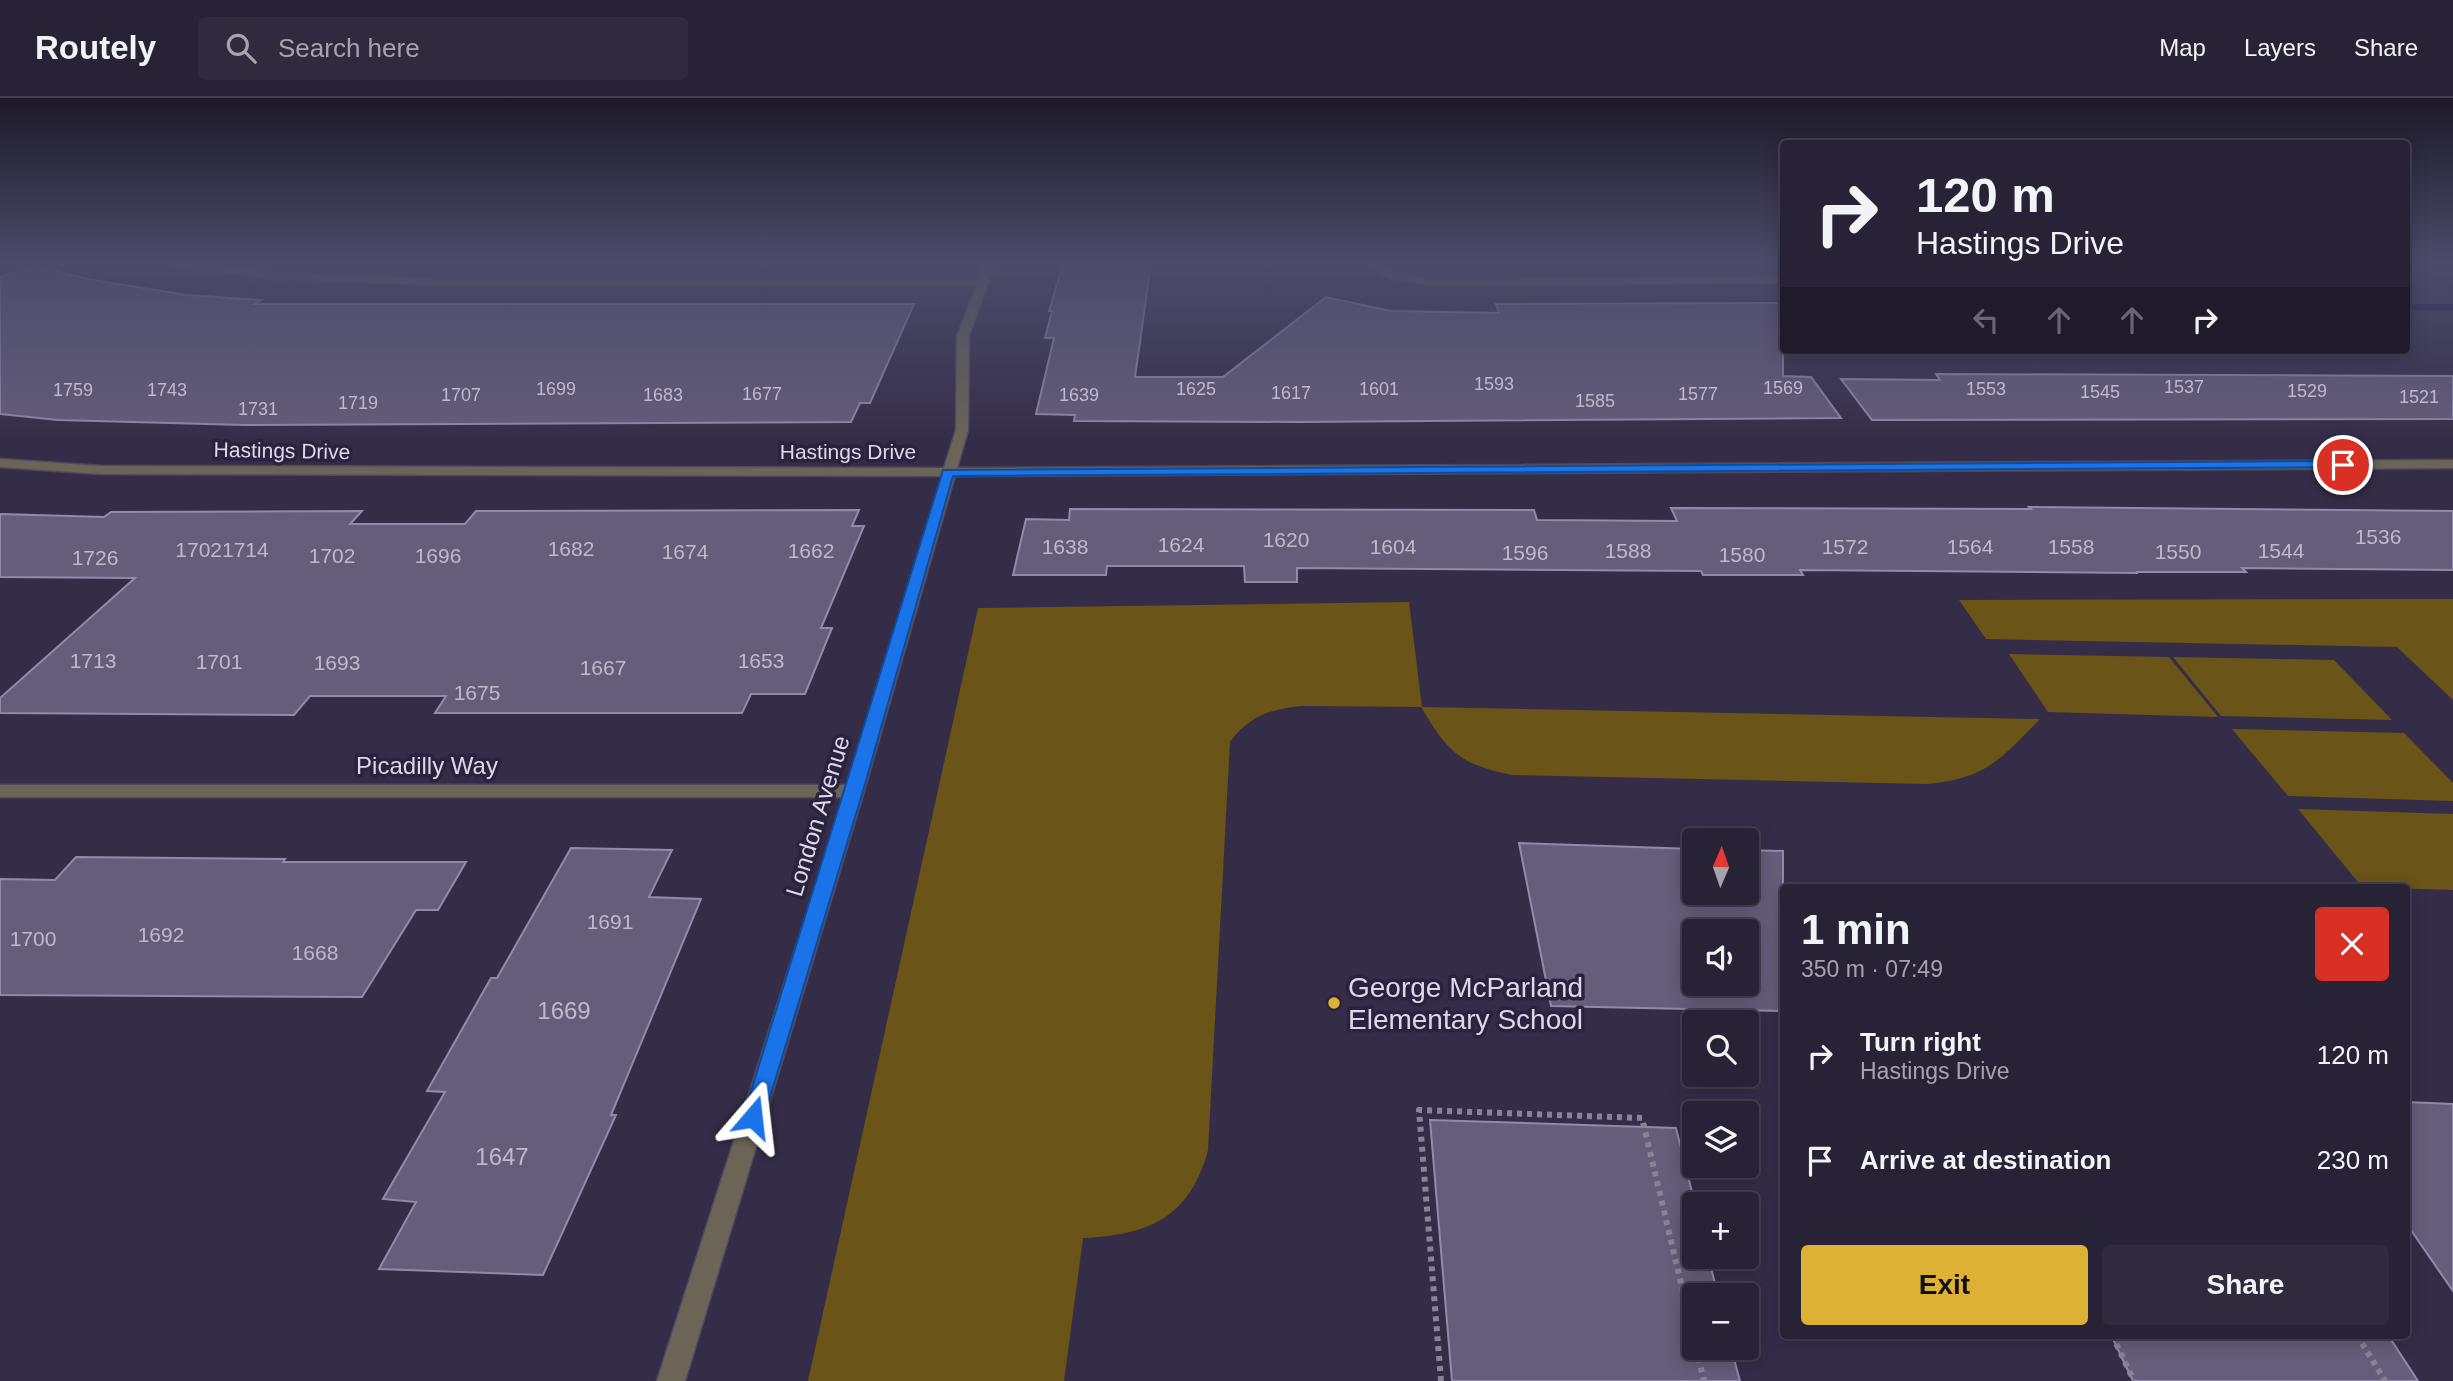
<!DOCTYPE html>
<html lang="en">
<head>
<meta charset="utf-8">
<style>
  :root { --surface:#282236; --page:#302a3e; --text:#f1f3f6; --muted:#a5a4ad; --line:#443f51; --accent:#ddb133 }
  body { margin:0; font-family:Arial,sans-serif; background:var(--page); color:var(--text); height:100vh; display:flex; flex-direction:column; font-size:26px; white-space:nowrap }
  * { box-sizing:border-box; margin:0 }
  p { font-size:23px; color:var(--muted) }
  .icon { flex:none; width:38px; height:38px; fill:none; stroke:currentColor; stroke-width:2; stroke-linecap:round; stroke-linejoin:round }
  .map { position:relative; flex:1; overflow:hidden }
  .details { position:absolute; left:1780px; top:786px; width:630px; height:455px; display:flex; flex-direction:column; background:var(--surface); border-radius:7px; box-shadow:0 4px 18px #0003,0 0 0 2px var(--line) }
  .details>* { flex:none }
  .hud { position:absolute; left:1780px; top:42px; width:630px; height:214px; border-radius:7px; box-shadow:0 4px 18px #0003,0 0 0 2px var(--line); background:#282236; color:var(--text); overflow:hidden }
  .needle { width:46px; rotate:2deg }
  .fabs { position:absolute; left:1682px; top:730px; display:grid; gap:14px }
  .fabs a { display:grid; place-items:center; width:77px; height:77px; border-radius:7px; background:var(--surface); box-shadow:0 4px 18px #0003,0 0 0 2px var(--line); font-size:35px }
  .pin { position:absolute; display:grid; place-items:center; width:60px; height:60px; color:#fff; margin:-30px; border:4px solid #fff; border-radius:50%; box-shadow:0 2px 7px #0007 }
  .me { position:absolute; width:77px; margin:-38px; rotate:17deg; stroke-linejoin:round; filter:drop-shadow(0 0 5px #0008) }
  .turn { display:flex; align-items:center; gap:24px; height:147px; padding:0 21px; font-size:32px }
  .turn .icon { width:91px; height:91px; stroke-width:2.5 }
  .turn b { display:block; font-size:49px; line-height:60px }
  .lanes { display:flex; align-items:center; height:66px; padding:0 21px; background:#0003; justify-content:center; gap:35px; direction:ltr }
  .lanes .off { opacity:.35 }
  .round { display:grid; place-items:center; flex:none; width:74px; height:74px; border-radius:7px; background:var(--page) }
  .overview { display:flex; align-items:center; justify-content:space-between; height:119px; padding:0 21px }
  h1 { font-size:42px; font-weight:600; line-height:52px }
  .button { display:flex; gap:14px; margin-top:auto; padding:14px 21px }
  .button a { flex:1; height:80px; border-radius:7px; background:var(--accent); color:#111; font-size:28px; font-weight:600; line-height:80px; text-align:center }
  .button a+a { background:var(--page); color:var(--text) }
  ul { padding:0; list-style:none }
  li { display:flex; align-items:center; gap:21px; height:105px; padding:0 21px }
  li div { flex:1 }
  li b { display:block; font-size:26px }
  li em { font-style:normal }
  header { display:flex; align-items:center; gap:42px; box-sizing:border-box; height:98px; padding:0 35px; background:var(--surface); border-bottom:2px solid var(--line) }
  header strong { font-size:33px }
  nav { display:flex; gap:38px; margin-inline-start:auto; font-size:24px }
  .search { width:490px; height:63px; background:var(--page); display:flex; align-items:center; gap:18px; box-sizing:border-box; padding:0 24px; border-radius:7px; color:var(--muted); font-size:26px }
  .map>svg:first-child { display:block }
</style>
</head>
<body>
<header>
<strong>Routely</strong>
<div class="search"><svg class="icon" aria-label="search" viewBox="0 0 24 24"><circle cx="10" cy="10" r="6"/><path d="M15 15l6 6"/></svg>Search here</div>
<nav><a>Map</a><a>Layers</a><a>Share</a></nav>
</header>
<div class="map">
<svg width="2453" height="1283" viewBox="0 0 2453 1283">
  <rect width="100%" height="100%" fill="#352d48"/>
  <path fill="#6a5417" d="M2453 501V602L2397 549 1986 541 1959 502Z
    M1409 504 1422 609 2040 621C2000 662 1985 681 1926 686L1512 677C1459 666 1448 654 1421 609L1301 608C1271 611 1249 618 1230 644L1208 1052C1190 1120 1148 1137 1083 1140L1064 1283H808L978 510Z
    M2009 556 2169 559 2218 619 2048 614Z
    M2173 559 2334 562 2392 622 2221 618Z
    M2232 631 2404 635 2453 685V703L2288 698Z
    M2298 711 2453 716V792L2362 789Z"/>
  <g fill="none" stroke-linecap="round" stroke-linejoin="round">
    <path fill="#210046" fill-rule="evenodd" d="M2406 206H2453V212H2406Z"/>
  </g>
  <path fill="#655d7a" stroke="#928aaa" stroke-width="2" fill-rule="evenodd" d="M1063 166H1151L1135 279H1223L1326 199 1391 213 1499 215 1496 206 1783 205V278L1811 279 1841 320 1299 324 1074 323 1075 317 1036 316 1054 240H1045L1052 213H1049Z
    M34 168 92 182 187 197 261 202 255 206H914L870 305H860L851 324 244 327 58 322 0 316V179Z
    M1936 276 2453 278V321L1872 322 1841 281 1940 282Z
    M2029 409 2453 413V472L2242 470 2246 474H2136L2138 475 1800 472 1803 477H1703L1701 473 1297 470V484H1245L1244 468H1107L1106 477H1013L1026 421 1069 422 1070 411 1534 412 1537 422 1677 423 1671 410 2031 411Z
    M859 412 852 428H864L821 530H832L805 596H751L742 615H435L446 598H310L294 617 0 615V600L135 480 0 479V416L104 419 111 414 362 413 350 426H465L476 413Z
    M1519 745 1694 751V794H1746V752L1783 753V913L1551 908ZM1694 833H1746V886H1694Z
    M571 750 672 752 649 799 701 801 611 1017H616L543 1177 379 1171 416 1104 383 1101 445 994 427 993 491 880H497Z
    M76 759 285 761 283 764H466L438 812H416L362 899 0 897V781L55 782Z
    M2406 1004 2453 1006V1193L2406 1125Z
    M1430 1022 1676 1030 1695 1106 1694 1158H1708L1718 1197H1694V1250H1731L1740 1283H1452Z
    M2111 1237H2388L2418 1283H2133Z"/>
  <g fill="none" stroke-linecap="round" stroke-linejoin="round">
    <defs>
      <path id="minor" d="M174 166H201L289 176 448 181H982L987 184 982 187H448L289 182 179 169Z
        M1369 166H1379L1396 175 1429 181 1783 179V185L1429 187 1389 180Z
        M2453 362V370L948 378 941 374 948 370Z
        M0 687H855L864 693 855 699H0Z"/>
      <path id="tertiary" d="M985 166H995L969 238 968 332 864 693 685 1283H657L846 693 942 378 101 376 0 369V361L101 368 944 370 956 332 957 238Z"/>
    </defs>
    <use href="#minor" stroke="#504862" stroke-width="3"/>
    <use href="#tertiary" stroke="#504862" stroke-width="3"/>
    <path stroke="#898399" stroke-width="6" stroke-dasharray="5 5" stroke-linecap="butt" d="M2112 1237 2134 1283
      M2357 1237 2385 1283
      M1696 1250 1704 1283
      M1441 1283 1419 1012 1642 1020 1694 1240"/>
    <use href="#minor" fill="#6a6557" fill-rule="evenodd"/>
    <use href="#tertiary" fill="#6a6557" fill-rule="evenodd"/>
  </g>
  <linearGradient id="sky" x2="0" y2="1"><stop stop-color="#1d1928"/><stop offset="0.48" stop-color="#4b4c6a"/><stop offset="1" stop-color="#4b4c6a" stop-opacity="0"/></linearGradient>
  <rect width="2453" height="345" fill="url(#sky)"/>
  <path fill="#1a73e8" stroke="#114b97" stroke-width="2" d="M2343 363 2349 367 2347 369 953 378 863 693 764 1019 761 1025 753 1028 746 1025 743 1019 943 372Z"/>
  <circle fill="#ddb133" stroke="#2b233d" stroke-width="2.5" cx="1334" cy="905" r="7"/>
  <g text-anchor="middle" stroke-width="7" stroke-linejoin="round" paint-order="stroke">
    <g font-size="18" fill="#beb9cd">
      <text x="1494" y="292">1593</text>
      <text x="2184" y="295">1537</text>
      <text x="1783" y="296">1569</text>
      <text x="556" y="297">1699</text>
      <text x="1196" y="297">1625</text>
      <text x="1379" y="297">1601</text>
      <text x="1986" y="297">1553</text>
      <text x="73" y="298">1759</text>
      <text x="167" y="298">1743</text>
      <text x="2307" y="299">1529</text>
      <text x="2100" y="300">1545</text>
      <text x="1291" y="301">1617</text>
      <text x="762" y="302">1677</text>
      <text x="1698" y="302">1577</text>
      <text x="461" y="303">1707</text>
      <text x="663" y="303">1683</text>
      <text x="1079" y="303">1639</text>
      <text x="2419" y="305">1521</text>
      <text x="1595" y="309">1585</text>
      <text x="358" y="311">1719</text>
      <text x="258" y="317">1731</text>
    </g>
    <g font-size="21" fill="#dcd8e9" stroke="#2b233d">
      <text transform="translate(282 353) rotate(1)" y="7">Hastings Drive</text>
      <text x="848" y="361">Hastings Drive</text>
    </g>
    <g font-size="21" fill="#beb9cd">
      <text x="2378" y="446">1536</text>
      <text x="1286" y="449">1620</text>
      <text x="1181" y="454">1624</text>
      <text x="1065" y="456">1638</text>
      <text x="1393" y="456">1604</text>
      <text x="1845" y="456">1572</text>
      <text x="1970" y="456">1564</text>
      <text x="2071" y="456">1558</text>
      <text x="571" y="458">1682</text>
      <text x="222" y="459">17021714</text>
      <text x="811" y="460">1662</text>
      <text x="1628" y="460">1588</text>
      <text x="2281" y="460">1544</text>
      <text x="685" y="461">1674</text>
      <text x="2178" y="461">1550</text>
      <text x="1525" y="462">1596</text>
      <text x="1742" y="464">1580</text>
      <text x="332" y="465">1702</text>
      <text x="438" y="465">1696</text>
      <text x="95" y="467">1726</text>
      <text x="93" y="570">1713</text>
      <text x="761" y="570">1653</text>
      <text x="219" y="571">1701</text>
      <text x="337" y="572">1693</text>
      <text x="603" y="577">1667</text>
      <text x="477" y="602">1675</text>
      <text x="610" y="831">1691</text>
      <text x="161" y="844">1692</text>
      <text x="33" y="848">1700</text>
      <text x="315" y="862">1668</text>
    </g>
    <g font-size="24" fill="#dcd8e9" stroke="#2b233d">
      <text x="427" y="676">Picadilly Way</text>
      <text transform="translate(818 718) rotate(-73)" y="8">London Avenue</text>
    </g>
    <g font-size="24" fill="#beb9cd">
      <text x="564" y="921">1669</text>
      <text x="502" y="1067">1647</text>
    </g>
    <g font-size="28" fill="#dcd8e9" stroke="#2b233d" text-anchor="start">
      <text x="1348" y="899">George McParland<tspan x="1348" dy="32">Elementary School</tspan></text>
    </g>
  </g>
</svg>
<div class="fabs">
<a><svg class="needle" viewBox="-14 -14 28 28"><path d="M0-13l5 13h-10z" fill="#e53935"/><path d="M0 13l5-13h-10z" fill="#a5a4ad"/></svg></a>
<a><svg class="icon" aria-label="sound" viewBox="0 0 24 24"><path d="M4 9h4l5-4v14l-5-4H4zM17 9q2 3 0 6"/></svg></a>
<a><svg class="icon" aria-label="search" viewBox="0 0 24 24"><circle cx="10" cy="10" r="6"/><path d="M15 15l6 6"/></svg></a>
<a><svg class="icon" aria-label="layers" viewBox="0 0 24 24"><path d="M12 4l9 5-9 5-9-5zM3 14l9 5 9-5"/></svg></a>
<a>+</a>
<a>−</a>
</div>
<div class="pin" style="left:2343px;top:367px;background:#d93025"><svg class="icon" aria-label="arrive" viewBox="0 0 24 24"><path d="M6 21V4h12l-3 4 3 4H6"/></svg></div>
<svg class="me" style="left:753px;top:1019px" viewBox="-20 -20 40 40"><path d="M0-17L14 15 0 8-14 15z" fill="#1a73e8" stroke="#fff" stroke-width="4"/></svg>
<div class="hud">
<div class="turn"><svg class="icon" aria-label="right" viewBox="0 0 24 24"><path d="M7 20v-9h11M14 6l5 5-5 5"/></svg><div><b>120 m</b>Hastings Drive</div></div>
<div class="lanes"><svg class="icon off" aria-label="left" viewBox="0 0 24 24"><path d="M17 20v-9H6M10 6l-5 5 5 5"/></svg><svg class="icon off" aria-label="ahead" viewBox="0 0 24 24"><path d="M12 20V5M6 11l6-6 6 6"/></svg><svg class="icon off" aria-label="ahead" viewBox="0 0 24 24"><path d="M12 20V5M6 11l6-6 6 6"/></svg><svg class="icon" aria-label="right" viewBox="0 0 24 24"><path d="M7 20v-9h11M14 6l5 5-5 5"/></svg></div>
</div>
<section class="details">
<div class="overview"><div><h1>1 min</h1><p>350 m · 07:49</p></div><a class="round" style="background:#d93025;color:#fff"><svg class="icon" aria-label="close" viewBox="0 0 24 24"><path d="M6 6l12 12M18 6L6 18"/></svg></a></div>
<ul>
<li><svg class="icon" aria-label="right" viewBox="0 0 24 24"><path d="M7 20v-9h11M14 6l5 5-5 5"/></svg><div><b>Turn right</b><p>Hastings Drive</p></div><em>120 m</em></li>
<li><svg class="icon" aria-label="arrive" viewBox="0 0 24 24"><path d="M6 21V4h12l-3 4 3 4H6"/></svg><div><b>Arrive at destination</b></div><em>230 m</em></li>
</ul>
<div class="button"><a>Exit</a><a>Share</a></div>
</section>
</div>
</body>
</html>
